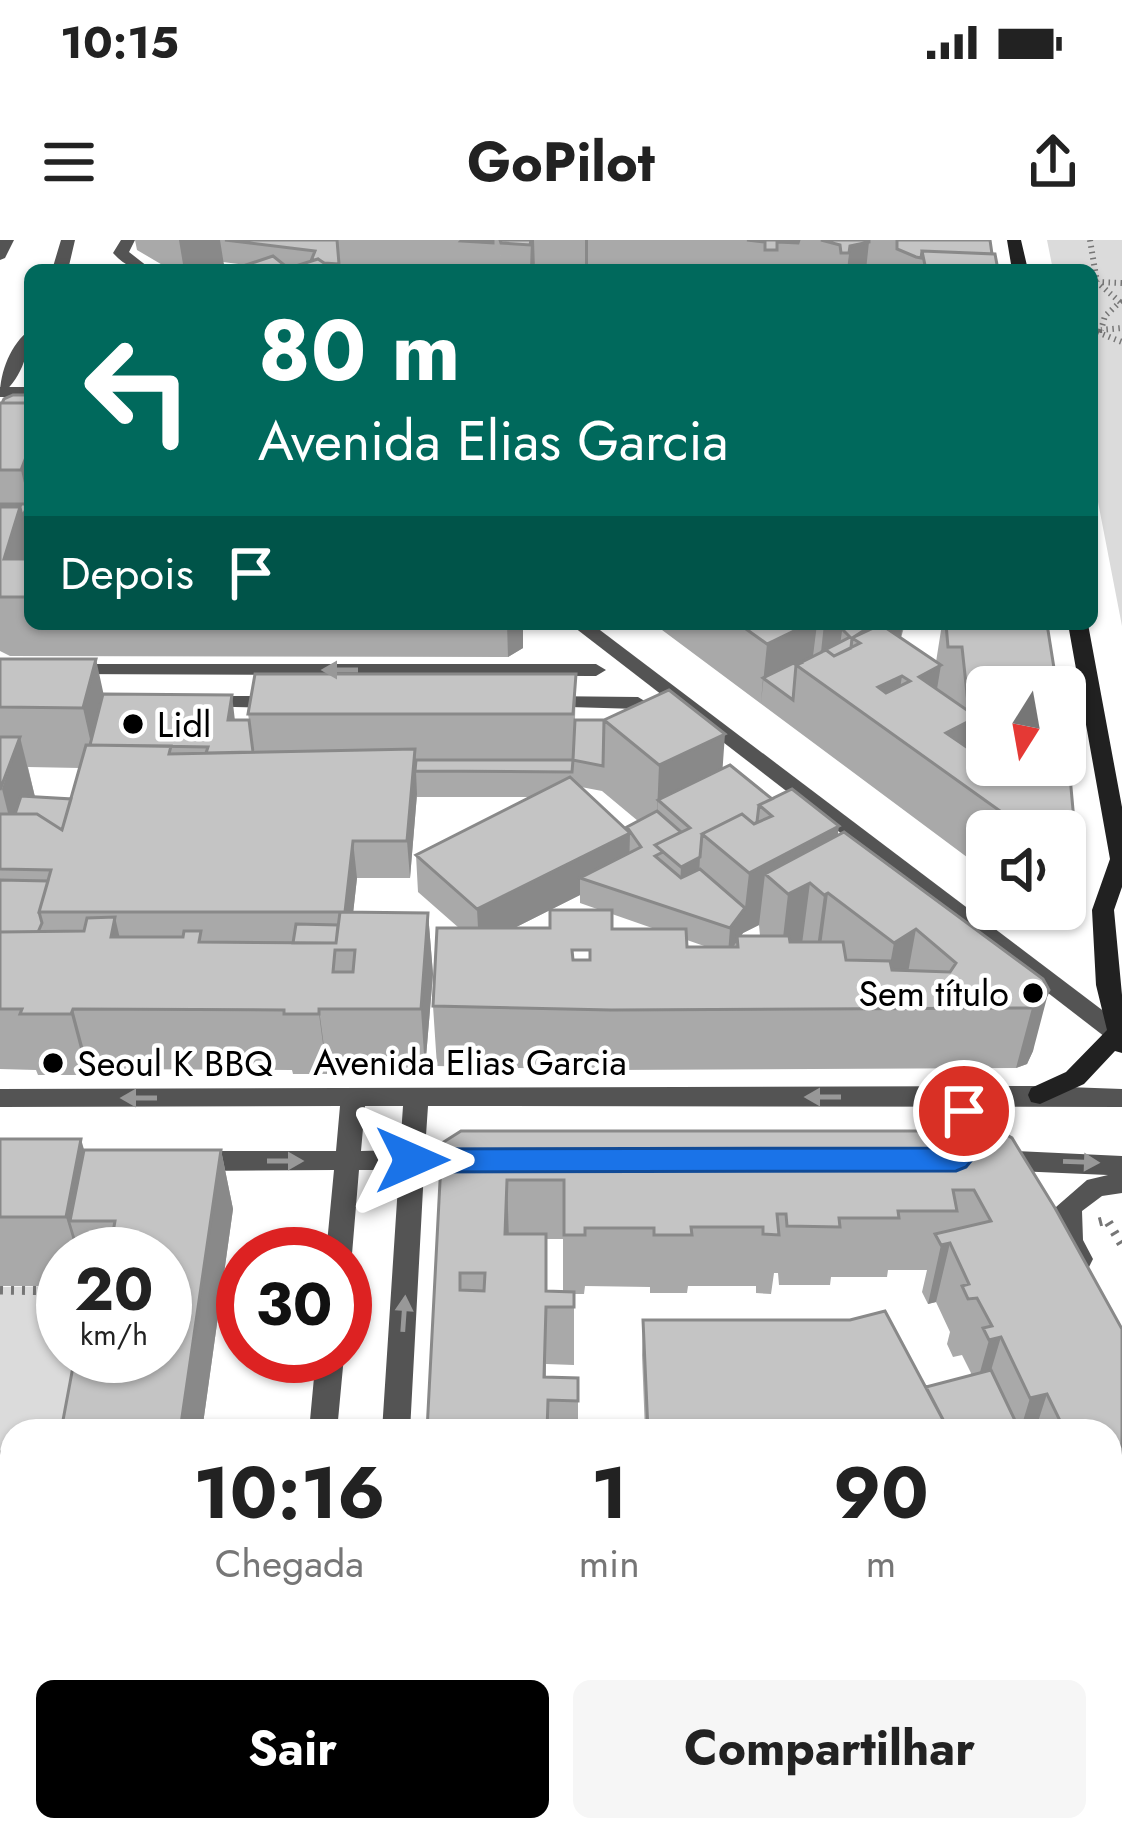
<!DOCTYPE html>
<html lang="pt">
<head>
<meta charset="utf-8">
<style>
  :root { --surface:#fff; --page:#f6f6f6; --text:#222; --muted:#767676; --accent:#000 }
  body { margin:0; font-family:Jost,sans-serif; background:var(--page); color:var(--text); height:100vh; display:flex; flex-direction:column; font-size:45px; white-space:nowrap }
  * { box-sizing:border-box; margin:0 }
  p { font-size:39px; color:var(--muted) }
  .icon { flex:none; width:66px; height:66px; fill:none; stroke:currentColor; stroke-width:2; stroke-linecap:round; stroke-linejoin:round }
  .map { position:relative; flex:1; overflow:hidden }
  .panel { position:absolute; left:0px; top:1179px; width:1122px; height:423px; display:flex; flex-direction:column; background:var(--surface); border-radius:36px 36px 0 0; box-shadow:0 3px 9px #0004 }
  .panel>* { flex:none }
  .banner { position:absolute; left:24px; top:24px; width:1074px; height:366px; border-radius:18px; box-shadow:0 3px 9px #0004; background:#00695c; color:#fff; overflow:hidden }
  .needle { width:78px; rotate:191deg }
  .tools { position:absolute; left:966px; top:426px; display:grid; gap:24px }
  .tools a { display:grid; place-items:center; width:120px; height:120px; border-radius:18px; background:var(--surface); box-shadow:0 3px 9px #0004; font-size:60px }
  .speed { position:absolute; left:36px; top:987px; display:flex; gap:24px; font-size:60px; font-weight:700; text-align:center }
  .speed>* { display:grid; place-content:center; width:156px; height:156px; border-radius:50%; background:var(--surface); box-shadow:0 3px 9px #0004; line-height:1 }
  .speed small { font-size:30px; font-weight:400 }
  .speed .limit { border:18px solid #d22; background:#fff; color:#111 }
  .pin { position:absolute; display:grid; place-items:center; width:102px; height:102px; color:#fff; margin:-51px; border:6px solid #fff; border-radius:50%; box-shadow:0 3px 12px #0007 }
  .me { position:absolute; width:132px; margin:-66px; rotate:90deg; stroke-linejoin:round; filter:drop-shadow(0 0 9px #0008) }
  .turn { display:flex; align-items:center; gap:42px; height:252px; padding:0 36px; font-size:54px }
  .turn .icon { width:156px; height:156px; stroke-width:2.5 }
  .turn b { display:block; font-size:84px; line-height:102px }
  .then { display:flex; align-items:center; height:114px; padding:0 36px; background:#0003; gap:24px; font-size:45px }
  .eta { display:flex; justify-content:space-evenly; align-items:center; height:204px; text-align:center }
  .eta b { font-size:72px; font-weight:700; line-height:84px }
  .cta { display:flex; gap:24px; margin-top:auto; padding:24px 36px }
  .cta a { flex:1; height:138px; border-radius:18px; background:var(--accent); color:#fff; font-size:48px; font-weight:700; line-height:138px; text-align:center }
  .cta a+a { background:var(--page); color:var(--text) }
  .status { display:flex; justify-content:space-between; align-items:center; height:84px; padding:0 60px; background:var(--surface); direction:ltr }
  .status svg { height:33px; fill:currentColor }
  header { display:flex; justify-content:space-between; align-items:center; height:156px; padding:0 36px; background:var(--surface); font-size:54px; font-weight:700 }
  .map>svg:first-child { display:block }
</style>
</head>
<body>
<div class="status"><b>10:15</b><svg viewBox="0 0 49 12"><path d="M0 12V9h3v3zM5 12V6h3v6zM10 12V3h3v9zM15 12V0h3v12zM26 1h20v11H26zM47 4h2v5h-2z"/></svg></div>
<header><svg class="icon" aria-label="menu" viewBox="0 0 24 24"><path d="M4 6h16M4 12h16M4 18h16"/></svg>GoPilot<svg class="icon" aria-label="share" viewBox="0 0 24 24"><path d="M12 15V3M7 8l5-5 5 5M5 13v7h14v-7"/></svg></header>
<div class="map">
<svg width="1122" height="1600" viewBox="0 0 1122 1600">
  <rect width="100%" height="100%" fill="#fff"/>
  <path fill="#dbdbdb" d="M1047 0H1122V386L1092 231V30H1053Z
    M63 1046V1116H104L90 1191H12V1299L0 1298V1047Z"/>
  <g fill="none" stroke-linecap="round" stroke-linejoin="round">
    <defs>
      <path id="primary" d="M1122 1466V1505L1110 1509V1471Z
        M784 1590H850L845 1600H780Z"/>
    </defs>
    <use href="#primary" stroke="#dbdbdb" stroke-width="3"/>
    <path stroke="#767676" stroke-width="6" stroke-dasharray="1.5 4.5" stroke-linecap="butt" d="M1090 0 1097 42
      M1122 43 1097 42 1120 62 1105 76 1101 90 1122 88
      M1092 90 1122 102"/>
    <path stroke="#767676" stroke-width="9" stroke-dasharray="3 8" stroke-linecap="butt" d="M1099 982 1107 980 1122 1005
      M0 1050 63 1051
      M0 1215H12
      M0 1309H12
      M1110 1433 1122 1429
      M627 1600 657 1590"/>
    <path fill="#545454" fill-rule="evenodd" d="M940 848C965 856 982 872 989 898L971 922H953L949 915 963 896 955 880 928 857 931 850Z"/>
    <path fill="#545454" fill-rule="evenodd" d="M570 384H592L1122 785V801L1109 800Z"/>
    <path fill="#545454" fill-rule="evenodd" d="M0 0H14L5 18 0 20Z
      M61 0H75L68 30H52Z
      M121 0H135L129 12 152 30C135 30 125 26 113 13Z
      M30 90C30 113 19 143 0 155 0 132 11 103 30 90Z
      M70 424H596L606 430 596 436 63 434V426Z
      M200 456H280L290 462 280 468 193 466V458Z
      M542 456 638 457 648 463 638 469 535 466 532 462Z
      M1040 846 1122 849V867L428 866 425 910 481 913 485 920 481 927 424 930 410 1191H382L399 930H359L352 1014 345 1023V1014H326L334 930 194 931 185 928 181 921 185 914 194 911H336L340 866 0 867V849ZM365 866H403L400 910 361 911Z
      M992 910 1122 916V953L1102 956 1082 971 1083 1000 1093 1019 1089 1027 1080 1030 1071 1027 1057 1001 1056 967 1087 940 1108 935 992 930 983 927 979 920 983 913Z
      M316 1116H344L337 1191H309Z
      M270 1590H304V1600H270Z
      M355 1590H389L388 1600H354Z"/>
    <path fill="#545454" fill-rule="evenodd" d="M0 147H30V157H0Z"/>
    <path fill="#212121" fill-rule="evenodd" d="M1007 0H1021L1028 30H1012Z
      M1068 384H1088L1122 567V647L1114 670 1122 755V813L1115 811 1084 844 1040 864 1031 862 1028 855 1031 848 1066 832 1107 790 1096 745 1092 670 1110 619Z"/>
    <use href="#primary" fill="#000" fill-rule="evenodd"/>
  </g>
  <path fill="#a9a9a9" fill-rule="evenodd" d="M135 0H500L501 16 500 0H990L992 14 998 30H231L246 25 223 22 224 25 210 30H171L137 10Z
    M30 155V298L28 302 30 311V384H523V408L508 417 10 416 0 411V163Z
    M654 384H905L901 398 936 422 942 384H1047L987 447V525H1065L1076 603 1065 648V591H987V632Z
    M0 419 103 454 235 480H249L248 474 576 434 575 480H604L723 529 838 595 1043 739 1033 811 1027 824 1016 828 609 830 437 826 433 766 459 688 418 652 416 615 530 557H417V554L410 638H357L353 673H428L433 734 425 829H327V834H293L292 830 89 829 87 835H38L36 830 0 829ZM28 527 80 528 71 559 35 557ZM581 547 602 551 638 581 627 587V591ZM580 655V663L600 670H550ZM550 670V688H514ZM612 674 655 689H612ZM759 685 760 696H741L743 693ZM687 700 707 707H687ZM572 710H590V720H573Z
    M944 891 1122 1089V1412L1110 1416V1191H645L642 1115 643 1080 926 1147 970 1136 971 1133 962 1115 953 1117 947 1104 950 1092 936 1062 928 1064 922 1052 927 1030H888L887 1037H831L830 1045H779L778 1033H774L771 1054 756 1053V1046H688L687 1053H650V1047L585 1046 584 1054H574V1125L546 1124V1137L578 1138V1191H427L442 903ZM546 999H563V1052L547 1051Z
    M0 899 84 910H221L233 969 202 1191H61L165 1014H63V1046H0Z
    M0 1322H12V1439H0Z
    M410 1590H614L586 1600H411Z"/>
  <path fill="#898989" d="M179 0H220L224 25 210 30H184Z
    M531 0H534L535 30H530Z
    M585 0H588V30H585Z
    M869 2 866 30H847L850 6Z
    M30 207V269L21 230Z
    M29 264 30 298 28 302 30 311V337L4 319 20 267Z
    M507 384H523V408L508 417Z
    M796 384H817L811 432 796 425 763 438 761 463 767 404Z
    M824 384H843L837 427 821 412Z
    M874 384H905V389L902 390 894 439 902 436 893 494 860 393Z
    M96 419 109 479 92 508 83 468Z
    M941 425 931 485 919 437Z
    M232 455 235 481 228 480Z
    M977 477 966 537 946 493Z
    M725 494 720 565 658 560 656 597 659 525Z
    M20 497 35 557 11 585 2 549Z
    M415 509 417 554 410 638 407 601Z
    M839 586 831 647 810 643 802 704 781 715 788 654 765 634 759 685 743 693 728 714 730 688 745 668 749 633Z
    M630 593 629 630 580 638V655L479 706 477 669Z
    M353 601 357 638 349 710 345 674Z
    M700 617 698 654 679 664 681 627Z
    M828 653 820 713 816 715 824 655Z
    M428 673 433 734 425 829 421 769Z
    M115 677 129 738 111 697Z
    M916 689 905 749 883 763 894 703Z
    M1049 750 1033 811 1027 824 1016 828 1032 768Z
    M73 769 89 829 87 835 71 774Z
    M319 769 327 829V834L319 774Z
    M81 899 101 969 70 981 80 1014H77L66 977Z
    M221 910 233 969 202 1191H180Z
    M507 940 509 1000 505 994Z
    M950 1003 936 1062 928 1064 941 1005Z
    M1001 1097 984 1154 973 1157 989 1100Z
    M1047 1154 1035 1191H1020L1030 1158Z
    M1122 1368V1412L1110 1416V1372Z
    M128 1590H147L146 1600H126Z
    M478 1590H614L586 1600H449Z"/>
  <path fill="#c4c4c4" stroke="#898989" stroke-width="3" fill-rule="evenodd" d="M225 0H337L339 24 324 23 318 19 311 21 315 11Z
    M462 0H493V3L461 1Z
    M500 0H531L530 5 501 3Z
    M747 0H799L798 3 777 2V10H765V2Z
    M821 0H869V2L850 6 849 13H841L840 5Z
    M897 0H990L992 14 922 11 921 18 916 17 897 9Z
    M922 11 995 14 998 30H926Z
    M273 16 288 28 283 30H231Z
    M318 19 335 30H283Z
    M13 155H30V163H2L4 159Z
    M0 163H30V207L21 230H0Z
    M0 264H29L22 277 20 267H0Z
    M0 267H20L4 319H30V357H0Z
    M739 384H798L802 387 767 404Z
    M843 384H874L852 398 851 408 834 416 826 410 821 412 850 397 842 389Z
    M882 384H902L889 390 941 425 919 437 977 477 946 493 987 521V525H992L1003 533 1019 530V525H1065V514H1068L1076 603H1065V591H1028L796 425 826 410 834 416 860 403 852 398ZM902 436 910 441 886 453 878 447Z
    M946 384H1047L1057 447H987V473L979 472 977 463H968L962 407H948Z
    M0 419H96L83 468 0 467Z
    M798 421 801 423 796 425 793 460 763 438Z
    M255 434H576L573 474H248Z
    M669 450 725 494 659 525 604 480Z
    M103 454 232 455 228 480H249L253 512 206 513 208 507 90 505Z
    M575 480H604L603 526 573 520 572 532 415 531 416 520H573Z
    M0 497H20L0 550Z
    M86 505 171 506 169 514 415 509 407 601H353L345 672H39L51 630 0 629V574H37L62 590Z
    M730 525 772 559 759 565 757 582 754 584 742 574 702 594 700 617 681 627 655 605 690 588 658 560Z
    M992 525H1014L1013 531 1003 533Z
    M570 537 630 593 477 669 416 615Z
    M792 549 839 586 749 633 702 594 742 574 754 584 772 576 759 565Z
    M21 556 71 559 62 590 37 574H15Z
    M657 571 681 592 655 605 663 612 655 616 681 638 700 629 745 668 730 688 580 638 641 607 627 587Z
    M844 592 1043 739 1049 750 1042 763 1032 768 611 770 433 766 437 688H550V670H612V689H686L687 707H738L737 696H789L790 702H843L846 720 890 721 892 730 950 732 956 723 916 689 894 703 828 653 824 655 810 643 788 654 765 634ZM572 710H590V720H573Z
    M0 640 48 641 39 672 42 683 38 692H0Z
    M340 672 428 673 421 769H319V774H284V770L73 769 71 774H20L22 769H0V692L84 691 87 678 115 677 111 697H183L184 691H201L199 702 336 703ZM335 710H355L353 732H333Z
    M296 684 338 685 336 703H293Z
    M979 887 1001 892 1012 898 1055 968 1122 1089V1238L1115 1222 1110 1223V1191H1065L1047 1154 1030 1158 1001 1097 989 1100 983 1088 992 1086 977 1058 968 1059 962 1046 969 1044 950 1003 941 1005 935 994 991 981 974 950H953L957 971H898L899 978H839L840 987 787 986 786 974H777L779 995 763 994V987H691L692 995H654V988H585V995H564V940H507L505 994H546V1051L574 1052V1067H546L544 1137 578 1138V1161L548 1160 547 1191H427L442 903 461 891H944ZM460 1033H485L484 1051 460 1050Z
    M0 899H81L66 977H0Z
    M84 910H221L180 1191H61L75 1116H165V1014H109L115 981H70Z
    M885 1071 949 1191H648L643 1080H850Z
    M991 1130 1020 1191 1036 1187 1038 1191H949L926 1147Z
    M1122 1257V1368L1110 1372V1267L1116 1265Z
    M0 1322H12V1408H0Z
    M0 1477H12V1590H128L126 1600H0Z
    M411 1590H478L449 1600H424Z"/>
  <defs><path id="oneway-solid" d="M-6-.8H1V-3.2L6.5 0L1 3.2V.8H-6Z" transform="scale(3)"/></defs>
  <g fill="#989898">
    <use href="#oneway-solid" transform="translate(340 430) rotate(180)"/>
    <use href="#oneway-solid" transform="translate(823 857) rotate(180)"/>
    <use href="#oneway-solid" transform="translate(139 858) rotate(180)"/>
    <use href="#oneway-solid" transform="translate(285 921)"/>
    <use href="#oneway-solid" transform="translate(1081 922) rotate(2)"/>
    <use href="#oneway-solid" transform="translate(404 1074) rotate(-86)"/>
  </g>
  <path fill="#1a73e8" stroke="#114b97" stroke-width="3" d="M964 860C982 866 988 880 990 898L966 927 956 931 412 932 402 928 398 920 402 913 412 909 949 908 961 895 950 871Z"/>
  <g fill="#000" stroke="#fff" stroke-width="4.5">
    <circle cx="133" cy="484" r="12"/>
    <circle cx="1033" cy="753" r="12"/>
    <circle cx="53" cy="823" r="12"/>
  </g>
  <g text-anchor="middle" stroke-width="9" stroke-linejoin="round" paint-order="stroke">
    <g font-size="36" fill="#000" stroke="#fff" text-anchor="start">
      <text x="157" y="497">Lidl</text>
      <text x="1009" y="766" text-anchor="end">Sem título</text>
      <text x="77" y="836">Seoul K BBQ</text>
    </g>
    <g font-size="36" fill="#000" stroke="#fff">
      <text x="470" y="835">Avenida Elias Garcia</text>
    </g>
  </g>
</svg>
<div class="tools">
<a><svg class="needle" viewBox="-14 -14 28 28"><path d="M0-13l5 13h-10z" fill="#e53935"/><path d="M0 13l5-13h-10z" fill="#767676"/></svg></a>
<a><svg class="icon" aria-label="sound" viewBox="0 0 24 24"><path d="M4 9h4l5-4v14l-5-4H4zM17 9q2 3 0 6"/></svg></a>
</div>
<div class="speed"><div>20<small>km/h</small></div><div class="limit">30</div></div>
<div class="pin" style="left:964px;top:871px;background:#d93025"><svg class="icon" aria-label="arrive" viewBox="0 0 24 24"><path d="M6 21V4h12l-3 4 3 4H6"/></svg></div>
<svg class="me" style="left:412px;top:920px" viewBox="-20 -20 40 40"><path d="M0-17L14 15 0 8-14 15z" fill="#1a73e8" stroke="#fff" stroke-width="4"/></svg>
<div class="banner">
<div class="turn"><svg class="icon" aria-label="left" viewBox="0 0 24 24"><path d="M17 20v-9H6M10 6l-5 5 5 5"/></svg><div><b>80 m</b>Avenida Elias Garcia</div></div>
<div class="then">Depois<svg class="icon" aria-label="arrive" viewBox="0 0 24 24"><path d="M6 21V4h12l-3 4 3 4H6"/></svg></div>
</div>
<section class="panel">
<div class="eta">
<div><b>10:16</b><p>Chegada</p></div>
<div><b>1</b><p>min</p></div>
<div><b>90</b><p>m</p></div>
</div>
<div class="cta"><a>Sair</a><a>Compartilhar</a></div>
</section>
</div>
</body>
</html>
